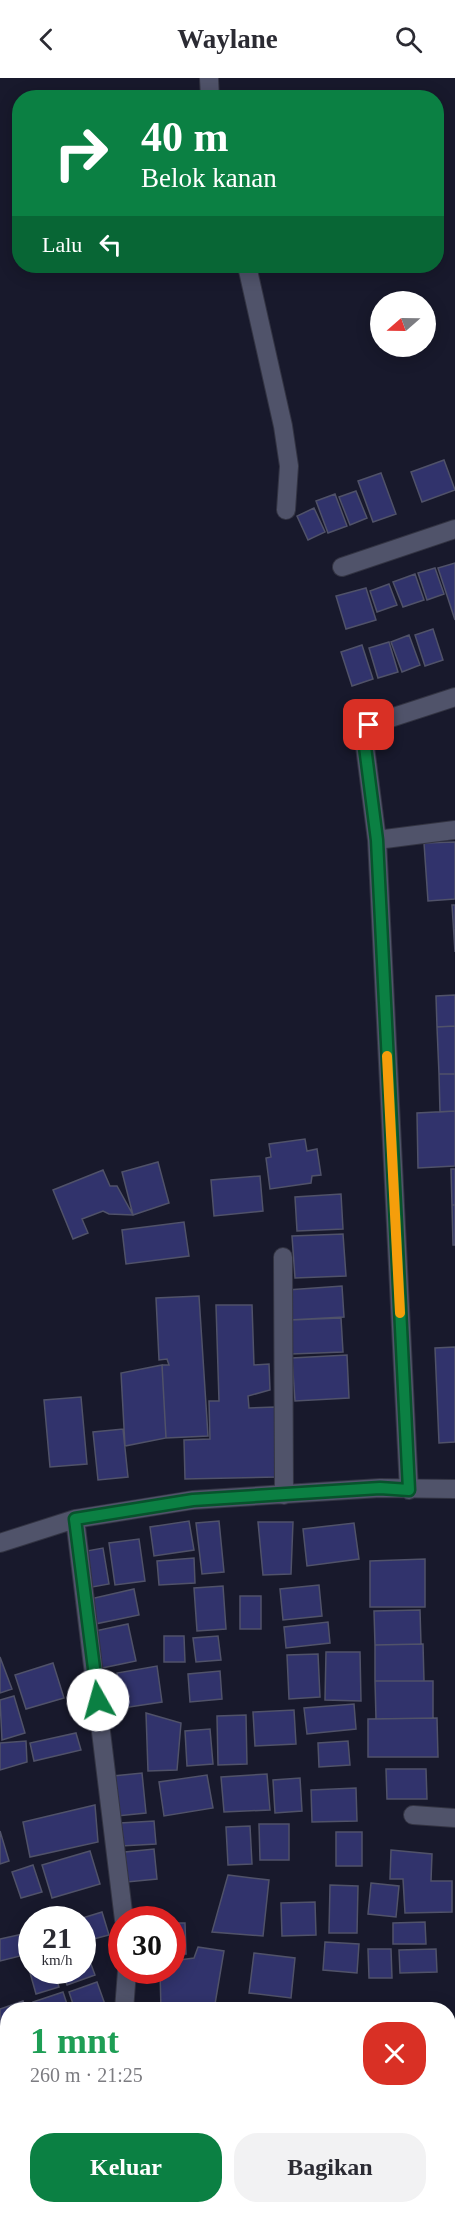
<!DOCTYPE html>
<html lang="id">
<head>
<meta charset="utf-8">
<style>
  :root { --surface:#fff; --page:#f2f2f3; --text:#2b2b33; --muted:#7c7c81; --accent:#0b8043 }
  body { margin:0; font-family:Georgia,serif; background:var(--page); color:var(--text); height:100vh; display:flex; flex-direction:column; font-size:22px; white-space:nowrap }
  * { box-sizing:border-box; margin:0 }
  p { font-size:20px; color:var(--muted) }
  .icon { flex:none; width:33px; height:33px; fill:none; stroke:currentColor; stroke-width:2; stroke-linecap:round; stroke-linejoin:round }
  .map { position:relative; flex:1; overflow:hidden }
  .drawer { position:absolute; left:0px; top:1924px; width:456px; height:212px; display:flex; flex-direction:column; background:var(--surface); border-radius:24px 24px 0 0; box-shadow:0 3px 15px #0003 }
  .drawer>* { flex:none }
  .guide { position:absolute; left:12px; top:12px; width:432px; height:183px; border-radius:24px; box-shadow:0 3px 15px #0003; background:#0b8043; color:#fff; overflow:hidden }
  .needle { width:39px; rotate:250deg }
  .controls { position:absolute; left:370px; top:213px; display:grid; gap:12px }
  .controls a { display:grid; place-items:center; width:66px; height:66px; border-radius:50%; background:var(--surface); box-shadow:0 3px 15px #0003; font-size:30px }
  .speed { position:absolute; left:18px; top:1828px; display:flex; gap:12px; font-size:30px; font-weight:700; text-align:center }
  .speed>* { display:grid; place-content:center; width:78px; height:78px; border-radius:50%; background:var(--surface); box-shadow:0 3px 15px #0003; line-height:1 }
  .speed small { font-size:15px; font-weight:400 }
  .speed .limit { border:9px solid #d22; background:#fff; color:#111 }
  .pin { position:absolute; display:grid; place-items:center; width:51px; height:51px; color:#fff; margin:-26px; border-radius:12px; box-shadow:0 3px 9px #0006 }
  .me { position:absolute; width:66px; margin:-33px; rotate:353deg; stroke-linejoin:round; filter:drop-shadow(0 0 4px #0008) }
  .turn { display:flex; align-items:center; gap:21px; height:126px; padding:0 30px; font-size:27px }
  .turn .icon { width:78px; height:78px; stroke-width:2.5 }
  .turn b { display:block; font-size:42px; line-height:51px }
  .then { display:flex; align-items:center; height:57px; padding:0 30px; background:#0003; gap:12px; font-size:22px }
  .round { display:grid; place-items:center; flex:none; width:63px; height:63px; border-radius:24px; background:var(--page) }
  .summary { display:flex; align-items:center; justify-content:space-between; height:102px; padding:0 30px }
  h1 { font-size:36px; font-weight:800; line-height:45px; color:#1e9e55 }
  .button { display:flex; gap:12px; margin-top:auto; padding:12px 30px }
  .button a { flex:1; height:69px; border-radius:24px; background:var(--accent); color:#fff; font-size:24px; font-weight:800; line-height:69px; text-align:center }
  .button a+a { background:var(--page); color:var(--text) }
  header { display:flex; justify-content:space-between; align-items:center; height:78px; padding:0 30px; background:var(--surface); font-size:27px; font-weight:800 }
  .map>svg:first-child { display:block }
</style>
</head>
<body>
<header><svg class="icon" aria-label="back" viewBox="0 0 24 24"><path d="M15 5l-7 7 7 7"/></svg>Waylane<svg class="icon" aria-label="search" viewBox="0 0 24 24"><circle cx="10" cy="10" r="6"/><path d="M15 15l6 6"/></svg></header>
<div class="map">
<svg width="455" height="2135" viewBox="0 0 455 2135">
  <rect width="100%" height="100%" fill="#18192c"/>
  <path fill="#31336c" stroke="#505269" stroke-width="1.5" d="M444 382 455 412 422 424 411 394Z
    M381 395 396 436 373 444 358 403Z
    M356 413 367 440 350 447 339 419Z
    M335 416 347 448 328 455 316 423Z
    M314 430 325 454 308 462 297 438Z
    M455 485V542L438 490Z
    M435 490 444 516 427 522 418 495Z
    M415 496 424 522 403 529 393 504Z
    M389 506 397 527 377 534 370 513Z
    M366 510 376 542 346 551 336 518Z
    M433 551 443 582 425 588 415 557Z
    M409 557 420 587 402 594 391 564Z
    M389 564 398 594 378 600 369 570Z
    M362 567 373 601 352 608 341 574Z
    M455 764V821L428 823 424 765Z
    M452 827H455V874Z
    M455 917V948L437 949 436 918Z
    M455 948V996H439L437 949Z
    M439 996H455V1033L440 1034Z
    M455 1033V1088L418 1090 417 1035Z
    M305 1061 307 1073 317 1071 321 1097 312 1098 311 1105 270 1111 266 1080 271 1079 269 1066Z
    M158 1084 169 1125 133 1137 122 1094Z
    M451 1091H455V1127H452Z
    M103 1092 110 1108H117L133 1137 109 1136 103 1133 82 1141 88 1155 73 1161 53 1112Z
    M260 1098 263 1133 214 1138 211 1102Z
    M341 1116 343 1151 297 1153 295 1119Z
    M452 1127H455V1167H453Z
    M184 1144 189 1178 126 1186 122 1152Z
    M343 1156 346 1198 295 1200 292 1158Z
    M342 1208 344 1239 289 1242 287 1212Z
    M199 1218 208 1358 166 1360 162 1287H169L167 1281 159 1282 156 1220Z
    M216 1227H252L254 1287 269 1286 270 1312 248 1318 249 1330 275 1329 277 1399 185 1401 184 1362 210 1361 209 1323H219Z
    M341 1240 343 1274 291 1276 289 1242Z
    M455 1269V1364L439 1365 435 1270Z
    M347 1277 349 1320 295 1323 292 1280Z
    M162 1287 166 1360 125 1368 121 1295Z
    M81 1319 87 1386 50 1389 44 1322Z
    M123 1351 128 1399 98 1402 93 1354Z
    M189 1443 194 1472 154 1478 150 1449Z
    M219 1443 224 1494 202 1496 196 1445Z
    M258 1444H293L291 1496 263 1497Z
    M354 1445 359 1481 307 1488 303 1451Z
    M139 1461 145 1503 115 1507 109 1465Z
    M103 1470 109 1506 87 1510 81 1474Z
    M194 1480 195 1505 159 1507 157 1483Z
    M425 1481V1529H370V1483Z
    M319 1507 322 1538 283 1542 280 1511Z
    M223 1508 226 1551 197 1553 194 1510Z
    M134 1511 139 1537 95 1546 90 1521Z
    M240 1518H261V1551H240Z
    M420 1532 421 1566 375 1567 374 1533Z
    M328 1544 330 1565 286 1570 284 1549Z
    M128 1546 136 1583 102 1590 95 1553Z
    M164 1558H184L185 1584H164Z
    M218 1558 221 1582 196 1584 193 1560Z
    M423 1566 424 1603H375V1567Z
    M326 1574H360L361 1623 325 1622Z
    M318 1576 320 1619 289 1621 287 1577Z
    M0 1579 12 1611 0 1615Z
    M53 1585 64 1620 26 1631 15 1597Z
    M157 1588 162 1624 123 1630 117 1595Z
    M220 1593 222 1621 190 1624 188 1596Z
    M375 1603H433V1640L376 1641Z
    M14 1618 25 1655 2 1662 0 1622Z
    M354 1626 356 1651 307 1656 304 1630Z
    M294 1632 296 1666 255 1668 253 1634Z
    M146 1635 181 1645 177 1692 148 1693Z
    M246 1637 247 1686 218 1687 217 1638Z
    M437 1640 438 1679H368V1641Z
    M210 1651 213 1686 187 1688 185 1653Z
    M76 1655 81 1672 34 1683 30 1665Z
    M26 1663 27 1684 0 1692V1665Z
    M348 1663 350 1687 319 1689 318 1665Z
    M386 1691H426L427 1721H387Z
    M142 1695 146 1735 117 1738 113 1698Z
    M267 1696 270 1732 224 1734 221 1699Z
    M207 1697 213 1730 164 1738 159 1704Z
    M300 1700 302 1733 275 1735 273 1702Z
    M356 1710 357 1743 312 1744 311 1712Z
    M95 1727 98 1764 30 1779 23 1744Z
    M154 1743 156 1766 121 1768 120 1745Z
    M259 1746H289V1782H260Z
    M250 1748 252 1786 228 1787 226 1749Z
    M0 1753 9 1783 0 1786Z
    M336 1754H362V1788H336Z
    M154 1771 157 1801 127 1804 125 1774Z
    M391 1772 432 1776 431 1803H452V1834L405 1835 403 1801H390Z
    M90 1773 100 1806 52 1820 42 1787Z
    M33 1787 42 1814 21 1820 12 1794Z
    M228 1797 269 1802 263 1858 212 1854Z
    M371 1805 399 1808 396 1839 368 1836Z
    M330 1807 358 1808 357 1855H329Z
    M315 1824 316 1857 282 1858 281 1825Z
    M102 1834 109 1857 82 1864V1842H76Z
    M425 1844 426 1866H393V1845Z
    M172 1845H185L186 1876H172Z
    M32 1854V1875L0 1883V1861Z
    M325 1864 359 1866 357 1895 323 1892Z
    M198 1869 224 1873 214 1932H161L160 1893H172V1883L194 1880Z
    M85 1870 95 1897 67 1907 62 1893H82V1871Z
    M368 1871H391L392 1900H369Z
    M436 1871 437 1894 400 1895 399 1872Z
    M254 1875 295 1880 291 1920 249 1915Z
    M32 1883V1893H54L59 1909 36 1916 27 1884Z
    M97 1904 107 1932H75L69 1914Z
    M63 1914 69 1932H36L33 1924Z
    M23 1923 26 1932H8V1960L0 1963V1931Z
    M0 1973H8V2007H0Z
    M1 2012H8V2044H0Z
    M0 2044H8V2070L0 2071Z
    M31 2128H75V2131Z
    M135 2128H190L189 2135H159Z
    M390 2128H430V2131H390Z"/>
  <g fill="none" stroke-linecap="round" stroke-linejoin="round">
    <defs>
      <path id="street" d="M209 0 210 20
        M247 188 283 348 289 388 286 432
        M342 489 455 451
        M377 762 455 752
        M283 1179 284 1417
        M409 1412 377 762 364 661 365 652 369 647 455 619
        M75 1441 124 1842
        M0 1465 75 1441 193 1422 380 1410 455 1411
        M413 1737 455 1740
        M124 1932 127 1893
        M92 2135V2128"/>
    </defs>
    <use href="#street" stroke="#333443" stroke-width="20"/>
    <use href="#street" stroke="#50536a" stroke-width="18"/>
  </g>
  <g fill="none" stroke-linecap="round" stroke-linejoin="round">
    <defs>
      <path id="route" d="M98 1622 75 1441 193 1422 380 1410 409 1412 377 762 364 661 365 652 369 647"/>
    </defs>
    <use href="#route" stroke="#07532c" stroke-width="15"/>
    <use href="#route" stroke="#0b8043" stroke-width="10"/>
    <path stroke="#f59e0b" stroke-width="10" d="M387 978 400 1235"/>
  </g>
</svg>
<div class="controls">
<a><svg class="needle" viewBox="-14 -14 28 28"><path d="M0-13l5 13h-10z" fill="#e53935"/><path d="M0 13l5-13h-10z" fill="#7c7c81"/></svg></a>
</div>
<div class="speed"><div>21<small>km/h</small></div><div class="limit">30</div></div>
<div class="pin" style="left:369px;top:647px;background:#d93025"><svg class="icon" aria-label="arrive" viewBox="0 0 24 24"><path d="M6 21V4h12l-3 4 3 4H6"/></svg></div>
<svg class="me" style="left:98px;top:1622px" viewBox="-20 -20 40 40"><circle r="19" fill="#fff"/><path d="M0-13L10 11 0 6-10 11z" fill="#0b8043"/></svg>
<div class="guide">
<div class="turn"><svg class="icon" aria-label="right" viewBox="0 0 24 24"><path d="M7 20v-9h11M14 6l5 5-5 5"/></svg><div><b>40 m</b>Belok kanan</div></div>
<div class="then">Lalu<svg class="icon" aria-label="left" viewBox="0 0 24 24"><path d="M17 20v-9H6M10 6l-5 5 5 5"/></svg></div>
</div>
<section class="drawer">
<div class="summary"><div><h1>1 mnt</h1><p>260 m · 21:25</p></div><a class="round" style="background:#d93025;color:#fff"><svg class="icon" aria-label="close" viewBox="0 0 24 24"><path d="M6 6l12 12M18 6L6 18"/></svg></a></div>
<div class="button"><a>Keluar</a><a>Bagikan</a></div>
</section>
</div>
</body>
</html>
